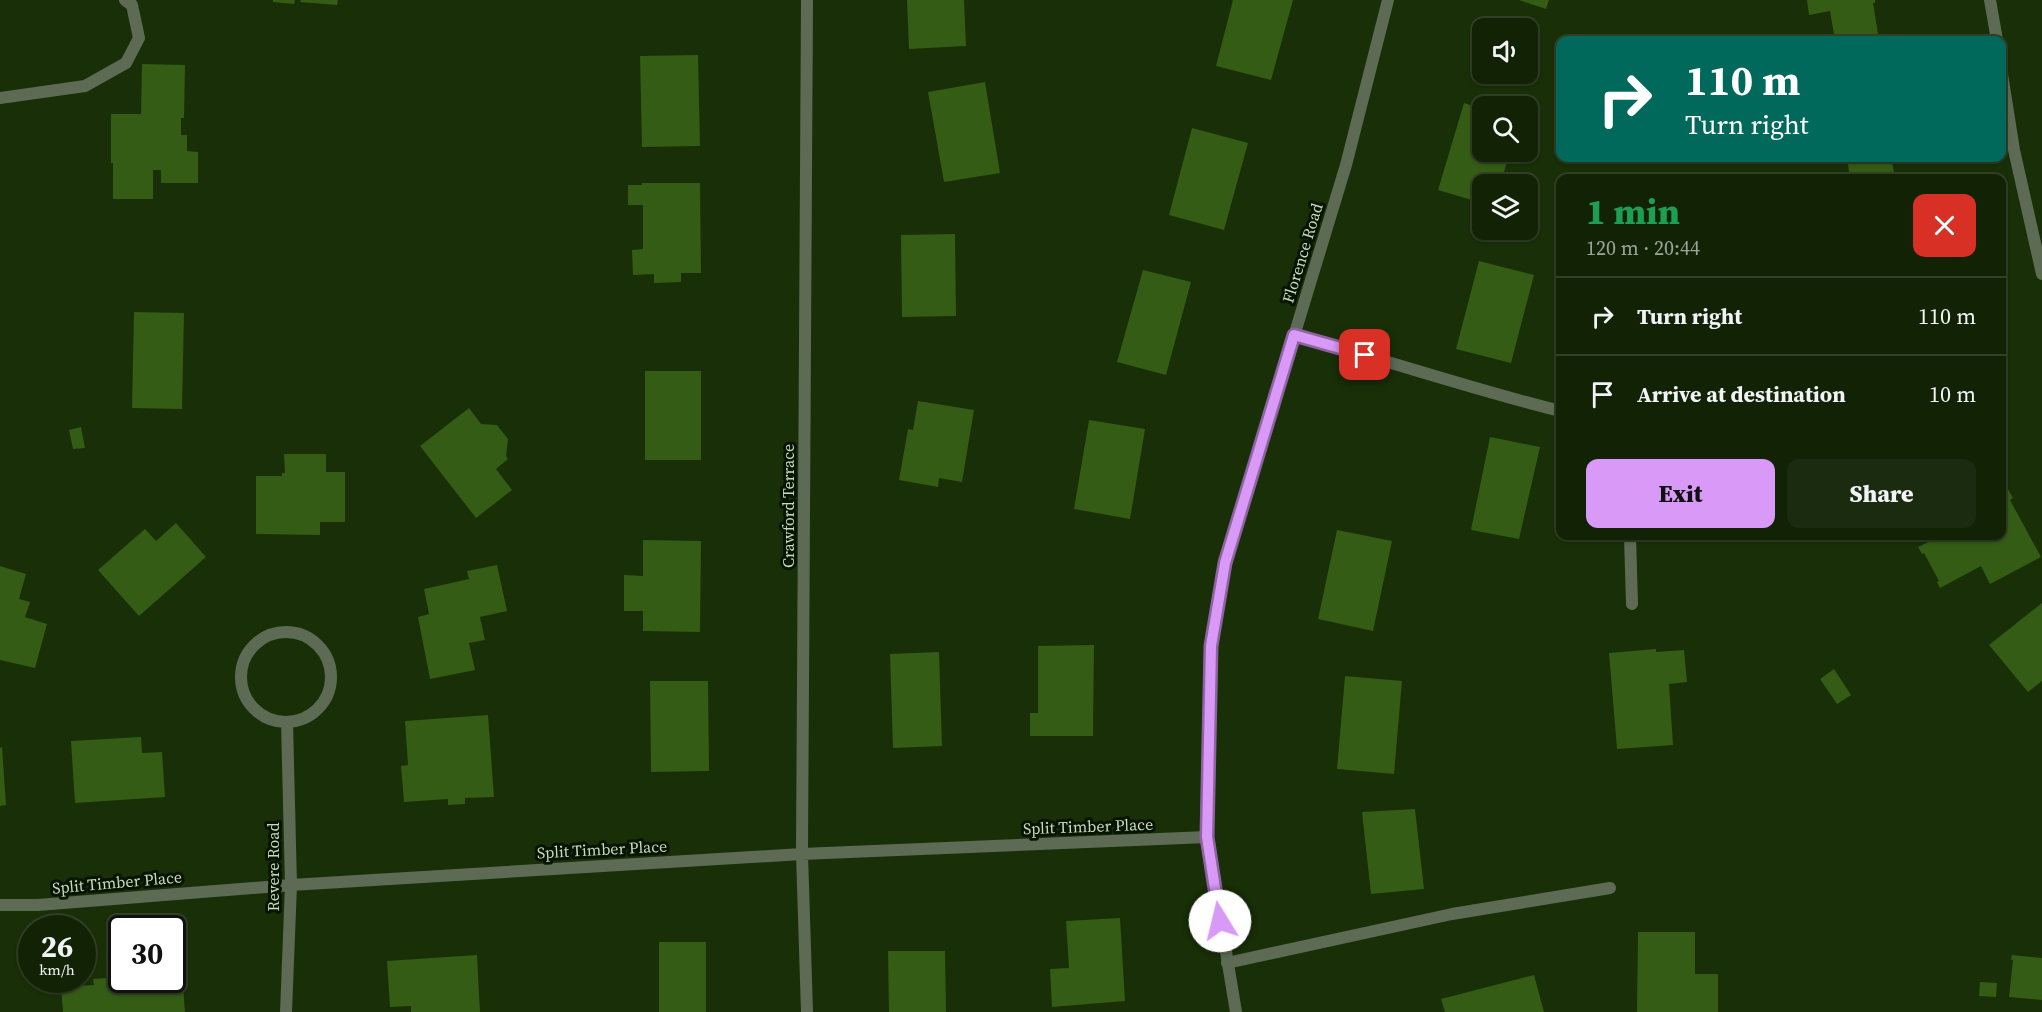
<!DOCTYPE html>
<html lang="en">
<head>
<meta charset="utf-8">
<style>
  :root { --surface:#122305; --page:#1b2b0f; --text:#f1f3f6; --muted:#9ca49a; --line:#314027; --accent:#d99af7 }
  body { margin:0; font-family:"Source Serif 4",serif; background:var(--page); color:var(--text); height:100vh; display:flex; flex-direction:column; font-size:22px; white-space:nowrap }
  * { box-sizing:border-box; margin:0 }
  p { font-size:20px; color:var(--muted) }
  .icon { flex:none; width:33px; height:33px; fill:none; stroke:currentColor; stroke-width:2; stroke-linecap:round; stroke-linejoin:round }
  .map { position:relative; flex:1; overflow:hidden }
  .drawer { position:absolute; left:1556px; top:174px; width:450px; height:366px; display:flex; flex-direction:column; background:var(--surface); border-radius:12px; box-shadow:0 2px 4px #0004,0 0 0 2px var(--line) }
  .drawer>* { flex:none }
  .guide { position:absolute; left:1556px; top:36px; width:450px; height:126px; border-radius:12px; box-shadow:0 2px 4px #0004,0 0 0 2px var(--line); background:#00695c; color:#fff; overflow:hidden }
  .controls { position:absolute; left:1472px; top:18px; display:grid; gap:12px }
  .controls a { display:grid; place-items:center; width:66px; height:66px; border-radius:12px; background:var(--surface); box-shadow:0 2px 4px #0004,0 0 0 2px var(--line); font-size:30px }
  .speed { position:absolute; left:18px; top:915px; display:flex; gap:12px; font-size:30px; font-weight:700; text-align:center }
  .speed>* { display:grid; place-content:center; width:78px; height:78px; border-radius:50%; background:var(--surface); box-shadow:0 2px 4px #0004,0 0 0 2px var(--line); line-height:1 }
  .speed small { font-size:15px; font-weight:400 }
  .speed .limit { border:3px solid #111; border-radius:9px; background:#fff; color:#111 }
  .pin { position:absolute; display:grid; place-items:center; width:51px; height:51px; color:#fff; margin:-26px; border-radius:12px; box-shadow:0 3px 9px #0006 }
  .me { position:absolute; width:66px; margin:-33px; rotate:351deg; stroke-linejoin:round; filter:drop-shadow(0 0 4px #0008) }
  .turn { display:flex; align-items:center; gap:21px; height:126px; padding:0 30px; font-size:27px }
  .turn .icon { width:78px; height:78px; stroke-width:2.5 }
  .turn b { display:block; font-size:42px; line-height:51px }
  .round { display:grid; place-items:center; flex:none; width:63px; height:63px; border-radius:12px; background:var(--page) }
  .overview { display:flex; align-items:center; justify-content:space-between; height:102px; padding:0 30px }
  h1 { font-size:36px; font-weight:800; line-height:45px; color:#1e9e55 }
  .primary-button { display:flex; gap:12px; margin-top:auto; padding:12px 30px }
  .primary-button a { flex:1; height:69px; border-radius:12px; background:var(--accent); color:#111; font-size:24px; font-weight:800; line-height:69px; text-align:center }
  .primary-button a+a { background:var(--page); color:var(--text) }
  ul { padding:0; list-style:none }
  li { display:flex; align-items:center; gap:18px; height:78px; padding:0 30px; border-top:2px solid var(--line) }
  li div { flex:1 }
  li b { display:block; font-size:22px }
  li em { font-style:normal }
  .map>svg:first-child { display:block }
</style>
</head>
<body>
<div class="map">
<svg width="2042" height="1012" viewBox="0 0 2042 1012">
  <rect width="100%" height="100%" fill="#182f07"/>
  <path fill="#345c15" d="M273 0H295L294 4 273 2Z
    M301 0H338L337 5 300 2Z
    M907 0H964L966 46 909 49Z
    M1233 0H1293L1271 80 1216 66Z
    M1519 0H1549L1546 9Z
    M1807 0H1875V3H1873L1879 40H1835L1830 11 1809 15Z
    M698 55 700 146 642 147 640 56Z
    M142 64 185 65 184 118H181V135H187V151L198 152V183H161V170H153V199H113V163H111V114H141Z
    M985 82 1000 173 944 182 928 92Z
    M1464 103 1482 109V152H1510L1501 182 1506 184H1482V203L1438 190Z
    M1192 128 1248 143 1224 230 1169 215Z
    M1847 158H1891L1895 177 1850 178Z
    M642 183H700L701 273H681V282L654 283V274L633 275 632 250 643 249V205H628V185H642Z
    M955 234 956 316 902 317 901 235Z
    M1479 261 1534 275 1511 363 1456 349Z
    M1143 270 1191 282 1166 375 1117 362Z
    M134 312 184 313 182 409 132 408Z
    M645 371H701V460H645Z
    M918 401 974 410 962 482 939 478 938 487 899 480 908 429 913 430Z
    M469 408 481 424 497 425 508 439 506 456 508 459 496 469 512 490 476 518 420 446Z
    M1089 420 1145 429 1130 519 1074 509Z
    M81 427 85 448 73 449 69 430Z
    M1490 437 1540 447 1519 539 1471 530Z
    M284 454H326V472H345V522H320V535L256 534V476H282V473H285Z
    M2001 477 2013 498 2010 500 2041 557 1990 584 1981 566 1940 588 1937 582 1939 581 1924 553 1922 554 1918 547 1941 536H2001Z
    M176 523 206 557 139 616 98 570 145 529 156 541Z
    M1337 530 1392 541 1373 631 1318 619Z
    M643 540 701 541 700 632 643 631V611H624V575L643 576Z
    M497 565 507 611 480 617 485 640 469 643 475 670 430 679 418 617 429 614 424 589 469 579 467 571Z
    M0 566 26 574 19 599 30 602 25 617 47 624 35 668 0 660Z
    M2042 603V681L2028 692 1989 645Z
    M1094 645 1093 736H1030V713H1038V646Z
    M1656 649V652L1684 650 1687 682 1669 684 1673 745 1617 749 1609 653Z
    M939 652 942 746 893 748 890 654Z
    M1834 669 1851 695 1837 704 1820 679Z
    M1345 676 1402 681 1394 774 1337 769Z
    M650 681H708L709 771 651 772Z
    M488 715 494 797 465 798V804L448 805V799L404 802 401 766 408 765 405 721Z
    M141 737 142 753 162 752 165 797 75 803 71 741Z
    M2 747 6 805 0 806V748Z
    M1415 809 1424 889 1371 894 1362 812Z
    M1120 918 1125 1001 1052 1007 1050 969 1069 968 1066 921Z
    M1638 932H1695V974H1718V1012H1637Z
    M659 942H706V1012H659Z
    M888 951H945L946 1012H889Z
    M477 955 480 1012H411V1006L390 1007 387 961Z
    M2012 955 2042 958V1000L2009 997 2013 960H2011Z
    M182 973 185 1012H63L61 987 94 985 93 979 122 977V980H172V974Z
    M1534 975 1544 1012H1445L1441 999Z
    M1980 982 1997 983 1996 997 1979 996Z"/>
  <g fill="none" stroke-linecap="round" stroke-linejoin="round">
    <path stroke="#5d6b55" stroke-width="12" d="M0 98 85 86 126 63 139 38 132 5 125 0
      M1294 335C1383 359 1471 389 1560 411
      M1630 536 1632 604
      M1227 963 1452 914 1610 888"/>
    <path stroke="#5d6b55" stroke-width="12" d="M807 0 802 854 807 1012
      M1990 0 1997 40
      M2001 68 2014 150 2042 274
      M241 677a45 45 0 1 1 90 0a45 45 0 1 1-90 0Z
      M0 905H38L291 885 802 854 1207 837
      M286 1012 291 885 287 722
      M1236 1012 1207 837 1211 646 1225 563 1346 165 1388 0"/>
  </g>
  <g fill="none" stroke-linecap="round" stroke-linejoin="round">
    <defs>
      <path id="route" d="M1220 921 1207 837 1211 646 1225 563 1294 335 1365 355"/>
    </defs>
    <use href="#route" stroke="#8d64a1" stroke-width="15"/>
    <use href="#route" stroke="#d99af7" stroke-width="10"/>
  </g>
  <g text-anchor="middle" stroke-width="6" stroke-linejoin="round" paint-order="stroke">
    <g font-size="16" fill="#c7dabd" stroke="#081402">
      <text transform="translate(1302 253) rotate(-73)" y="6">Florence Road</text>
      <text transform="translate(788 506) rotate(-90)" y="6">Crawford Terrace</text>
      <text transform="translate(1088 826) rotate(-2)" y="6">Split Timber Place</text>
      <text transform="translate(602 849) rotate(-3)" y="6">Split Timber Place</text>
      <text transform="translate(273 867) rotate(-90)" y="6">Revere Road</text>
      <text transform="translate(117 882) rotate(-5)" y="6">Split Timber Place</text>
    </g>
  </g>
</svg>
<div class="controls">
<a><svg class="icon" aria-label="sound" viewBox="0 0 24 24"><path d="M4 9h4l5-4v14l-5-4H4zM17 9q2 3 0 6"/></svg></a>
<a><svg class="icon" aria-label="search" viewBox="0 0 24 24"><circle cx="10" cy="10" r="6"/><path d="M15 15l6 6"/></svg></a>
<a><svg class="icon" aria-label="layers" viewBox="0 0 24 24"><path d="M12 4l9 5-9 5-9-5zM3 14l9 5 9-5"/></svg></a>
</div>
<div class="speed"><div>26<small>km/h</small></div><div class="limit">30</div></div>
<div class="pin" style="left:1365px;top:355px;background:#d93025"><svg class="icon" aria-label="arrive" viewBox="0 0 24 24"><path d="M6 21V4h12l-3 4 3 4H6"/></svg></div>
<svg class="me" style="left:1220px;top:921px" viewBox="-20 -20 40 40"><circle r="19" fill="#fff"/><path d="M0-13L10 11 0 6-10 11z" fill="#d99af7"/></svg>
<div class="guide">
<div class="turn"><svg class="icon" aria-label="right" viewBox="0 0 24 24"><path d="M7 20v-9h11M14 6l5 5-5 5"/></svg><div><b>110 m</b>Turn right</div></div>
</div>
<section class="drawer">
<div class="overview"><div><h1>1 min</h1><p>120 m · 20:44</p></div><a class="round" style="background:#d93025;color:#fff"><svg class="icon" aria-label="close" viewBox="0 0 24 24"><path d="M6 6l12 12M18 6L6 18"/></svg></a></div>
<ul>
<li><svg class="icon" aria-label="right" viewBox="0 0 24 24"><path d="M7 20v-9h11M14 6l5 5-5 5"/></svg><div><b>Turn right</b></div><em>110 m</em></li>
<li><svg class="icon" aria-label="arrive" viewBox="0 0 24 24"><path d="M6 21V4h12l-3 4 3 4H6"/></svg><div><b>Arrive at destination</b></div><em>10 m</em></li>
</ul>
<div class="primary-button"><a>Exit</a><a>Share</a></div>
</section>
</div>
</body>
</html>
